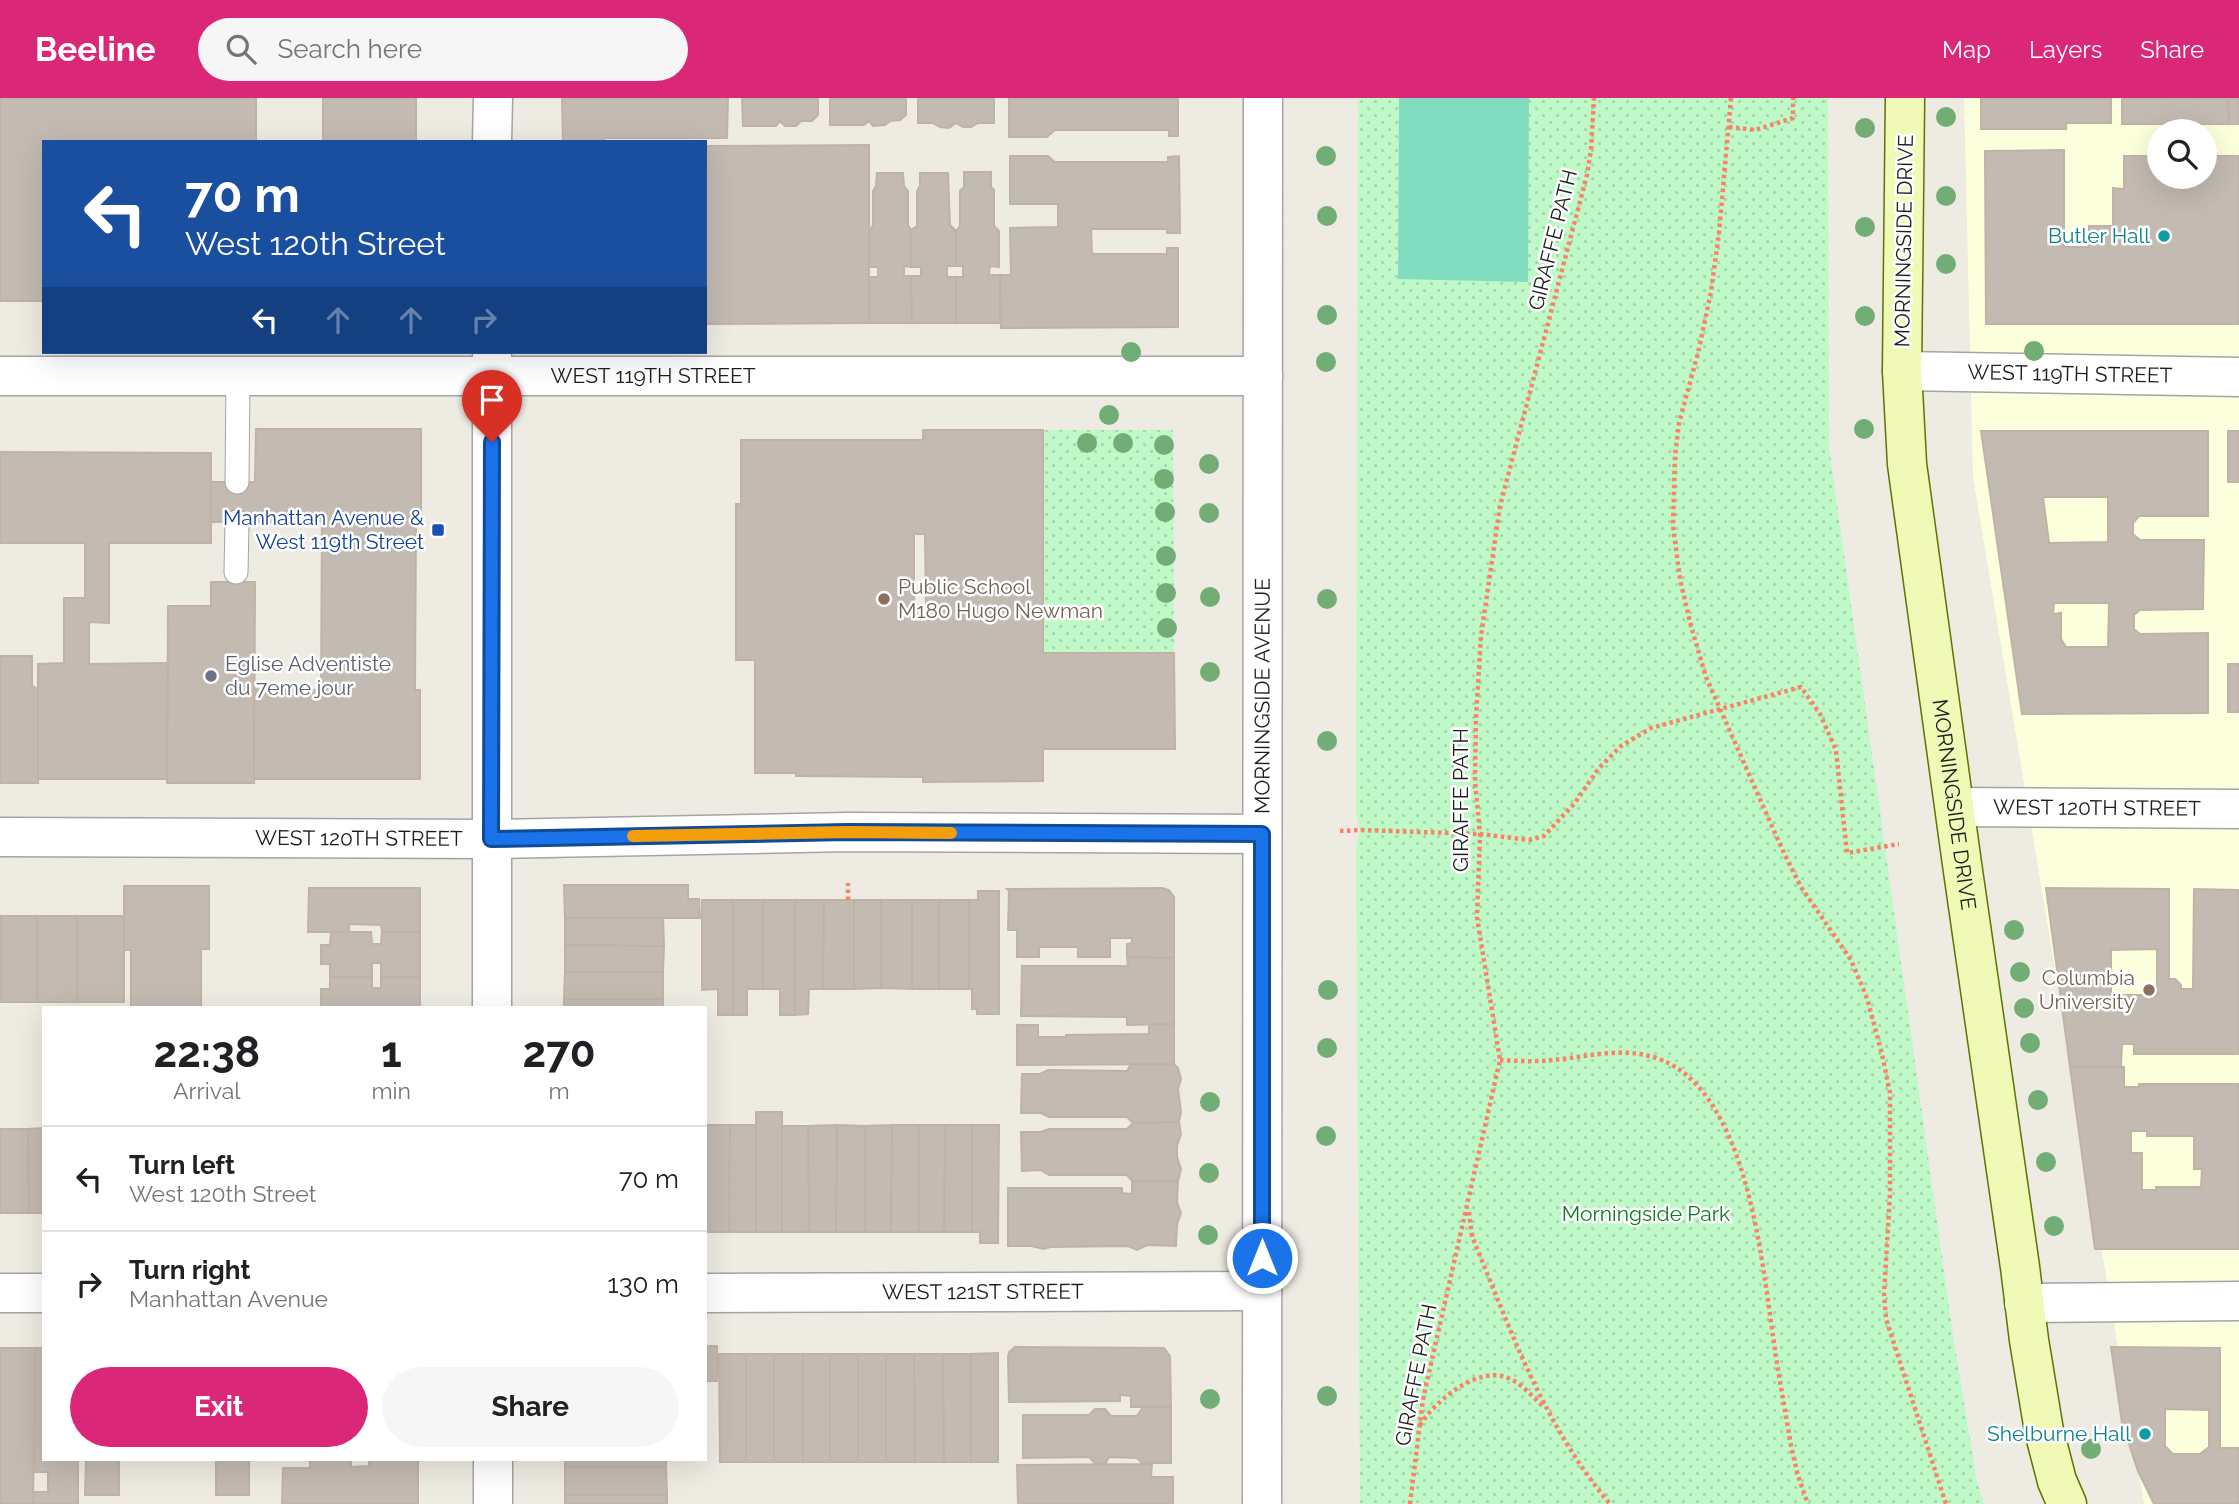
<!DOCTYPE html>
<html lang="en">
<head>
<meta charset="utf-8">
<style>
  :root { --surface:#fff; --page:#f6f6f6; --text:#202124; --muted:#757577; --line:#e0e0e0; --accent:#db2777 }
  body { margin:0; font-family:Raleway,sans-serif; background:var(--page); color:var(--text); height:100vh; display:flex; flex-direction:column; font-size:26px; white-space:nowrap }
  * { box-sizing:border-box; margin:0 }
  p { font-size:23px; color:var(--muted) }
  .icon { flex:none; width:38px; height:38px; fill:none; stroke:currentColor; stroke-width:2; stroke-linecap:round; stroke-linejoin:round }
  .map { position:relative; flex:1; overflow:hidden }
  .panel { position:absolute; left:42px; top:908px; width:665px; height:455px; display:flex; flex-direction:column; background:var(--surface); border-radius:0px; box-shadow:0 7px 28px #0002 }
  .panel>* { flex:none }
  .hud { position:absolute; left:42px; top:42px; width:665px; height:214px; border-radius:0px; box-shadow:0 7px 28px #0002; background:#1a4fa0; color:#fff; overflow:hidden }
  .tools { position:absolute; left:2147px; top:21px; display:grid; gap:14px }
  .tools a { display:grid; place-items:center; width:70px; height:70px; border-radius:50%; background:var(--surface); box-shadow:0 7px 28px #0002; font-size:35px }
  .pin { position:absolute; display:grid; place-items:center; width:60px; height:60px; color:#fff; margin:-72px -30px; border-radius:50% 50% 50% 0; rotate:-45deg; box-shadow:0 0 7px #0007 }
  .pin .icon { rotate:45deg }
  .me { position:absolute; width:77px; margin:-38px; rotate:0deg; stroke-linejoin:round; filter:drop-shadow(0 0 5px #0008) }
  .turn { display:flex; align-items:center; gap:24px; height:147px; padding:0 28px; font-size:32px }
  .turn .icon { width:91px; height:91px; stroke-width:2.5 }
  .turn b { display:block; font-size:49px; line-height:60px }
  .lanes { display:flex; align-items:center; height:66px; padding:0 28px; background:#0003; justify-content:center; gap:35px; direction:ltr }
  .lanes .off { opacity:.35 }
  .eta { display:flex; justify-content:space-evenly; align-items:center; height:119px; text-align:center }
  .eta b { font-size:42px; font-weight:700; line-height:49px }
  .cta { display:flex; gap:14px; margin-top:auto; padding:14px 28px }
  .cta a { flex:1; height:80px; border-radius:42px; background:var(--accent); color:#fff; font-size:28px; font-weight:700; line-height:80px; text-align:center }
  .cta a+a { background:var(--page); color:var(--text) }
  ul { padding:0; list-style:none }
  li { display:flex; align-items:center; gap:21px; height:105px; padding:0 28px; border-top:2px solid var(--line) }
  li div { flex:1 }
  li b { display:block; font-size:26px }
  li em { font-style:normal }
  header { display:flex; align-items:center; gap:42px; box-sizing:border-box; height:98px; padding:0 35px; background:var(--accent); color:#fff }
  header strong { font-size:33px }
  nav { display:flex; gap:38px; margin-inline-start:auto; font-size:24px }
  .search { width:490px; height:63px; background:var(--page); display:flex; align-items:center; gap:18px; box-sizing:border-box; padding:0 24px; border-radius:38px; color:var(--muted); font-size:26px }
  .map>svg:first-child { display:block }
</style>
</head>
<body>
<header>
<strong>Beeline</strong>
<div class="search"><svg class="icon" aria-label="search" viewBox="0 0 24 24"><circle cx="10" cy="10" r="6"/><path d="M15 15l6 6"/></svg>Search here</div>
<nav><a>Map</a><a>Layers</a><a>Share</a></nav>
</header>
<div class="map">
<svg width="2239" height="1406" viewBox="0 0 2239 1406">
  <defs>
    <pattern id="park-dots" width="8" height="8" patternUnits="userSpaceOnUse" patternTransform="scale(1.75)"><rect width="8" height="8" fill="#bff9c8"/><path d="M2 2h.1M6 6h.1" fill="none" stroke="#a4d5ab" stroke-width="1.8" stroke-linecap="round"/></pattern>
  </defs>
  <rect width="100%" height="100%" fill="#eeebe2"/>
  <path fill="#fcffdb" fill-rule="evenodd" d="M1964 0H2239V1406H2144L1973 379ZM2160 33H2205V79H2160Z"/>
  <path fill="url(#park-dots)" d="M1358 0H1828L1829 349 1953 1237 1977 1384 1984 1406H1360L1356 749 1360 732 1356 715Z
    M1043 332H1173L1174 555H1043Z"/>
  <path fill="#80ddc0" d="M1399 0H1529L1528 184 1398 181Z"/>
  <path fill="#c3bab2" stroke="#c0b3a5" stroke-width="2" fill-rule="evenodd" d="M0 0H256V44H44V203H0Z
    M323 0H416V44H323Z
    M562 0H728L727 40H604V44H563Z
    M742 0H818V17L812 23H801L796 28H785L780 23 776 28H743Z
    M830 0H906V17L900 22 890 23 885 27 873 28 869 23 864 27H830Z
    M918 0H994V25H978L971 29H963L956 25 949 30 940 29 933 25H918Z
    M1009 0H1178V38H1169V32H1055L1047 39H1009Z
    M1981 0H2111V25H2066V31H1981Z
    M2122 0H2228L2229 26H2122Z
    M2228 0H2239V26H2229Z
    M869 47V225L705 226V48Z
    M2064 52V149H2089V128H2113V90L2124 91V58H2160V79H2205V58H2239V226H1986L1985 53Z
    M1010 58H1048L1055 64H1168V59L1179 58 1180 135H1167V131H1091L1092 156H1167V150H1178V229L1001 230 1000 177H1011L1010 130 1058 129V106H1010Z
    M964 74H991V89L994 92V128L999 133V169L990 168 989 177H1000V225H956V179H963V168H956V133L960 128V93L964 89Z
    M877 75H903L904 88 908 93V127L911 132V169L904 168V178H911L912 225H869V179H878V169H869V134L873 127V93L876 88Z
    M920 75H948L950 127 956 133V168H947V179H956V225H912L911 178H921V169H911V132L917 128V93L920 88Z
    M256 331H421V425H416L415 592H420V681H254V591L321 592 322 424H211V384H255Z
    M923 332H1043V555H1174L1175 651H1043V683L923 684V679L796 678V675H755V562H736V406H741V342H923ZM914 436H925L926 510H914Z
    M1981 333H2208V418H2139L2133 425V436L2140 442H2204L2203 511 2140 512 2134 517V531L2140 536 2208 535V615L2022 616ZM2043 399H2108V444L2049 445ZM2054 505H2109L2108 549H2066L2061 541V515L2053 516Z
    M2228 333H2239V384H2228Z
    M0 354 211 355V445H109V525L89 524V566L168 565 167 681H38V566L64 565V500H85V445H0Z
    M211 484H255L254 685H167L168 508H211Z
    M0 558H32V588L38 591V685H0Z
    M2228 566H2239V614H2228Z
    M564 787H688V801H699L700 820H565Z
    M124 788H209V851H201V910H131V852H124Z
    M309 790H420V834H382L381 827 349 826V834H308Z
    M1162 790 1169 792 1174 799V860L1127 859V846L1132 845V840H1110V859H1078V849H1039V859H1017V832H1008L1009 793 1007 791Z
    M2046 790 2169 791V881H2175L2181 887V891H2193L2194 791 2239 792V956H2134V946H2122L2121 969H2070ZM2157 851V897H2111V852Z
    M978 793H999V916H977V911H972V891H969V802H978Z
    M702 802H733V917H718V891L702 892Z
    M733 802H763V891H747V917H733Z
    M763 802H795V917H780V891H763Z
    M795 802H824L823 891H809L808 916 795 917Z
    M824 802H854V891H823Z
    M854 802H881V890L854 891Z
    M881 802H912V891L881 890Z
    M912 802H939V891H912Z
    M939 802H969V891H939Z
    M0 818H1V904H0Z
    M1 818H37V904H1Z
    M37 818H77V904H37Z
    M77 818H124V904H77Z
    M565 820H663L664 848 565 847Z
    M331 834H371L372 846H381L382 834H420V879H381V865H372V879H330V866H321V847H330Z
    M565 847 664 848 663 874H565Z
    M1127 859 1174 860V926L1127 927V919L1021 918 1022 868H1128Z
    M565 874H663V901H564Z
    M330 879H372V890H381V879H420V910H321V891H330Z
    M564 901H663V910H564Z
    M1149 926H1174V966L1017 967V927H1038V939H1066V937L1149 936Z
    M1131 966H1174L1178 970 1181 981 1178 991 1181 1014 1179 1024 1133 1025 1127 1019H1049L1041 1015H1021L1022 976H1040L1048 972 1127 973Z
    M2070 969H2124V989H2139V986H2239V1151H2095ZM2131 1033H2147V1038H2194V1071H2202L2201 1089H2156V1092H2142V1055H2131Z
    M756 1014H782V1134H756Z
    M1179 1024 1181 1036 1177 1048V1059L1181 1071 1178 1083H1132L1127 1077H1049L1041 1072 1022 1073 1021 1034H1041L1049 1031H1127L1133 1025Z
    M705 1027H730L729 1134H705Z
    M730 1027H756V1134H729Z
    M837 1027 836 1134H809L808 1028Z
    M837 1027 865 1028V1134H836Z
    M892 1027 891 1134H865V1028Z
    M892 1027H919V1134H891Z
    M919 1027H945L944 1134H919Z
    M945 1027H972V1134H944Z
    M972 1027H999L998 1145H980V1134H972Z
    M782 1028H808L809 1134H782Z
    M44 1030V1115H29L28 1031Z
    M0 1031H28L29 1115H0Z
    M1132 1083H1178L1177 1104 1181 1115 1177 1126 1176 1148 1147 1147 1137 1152 1128 1148 1050 1149 1044 1151 1031 1148H1008V1090H1122V1095L1132 1096Z
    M705 1248H717V1283H705Z
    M1015 1249 1164 1250 1170 1258 1171 1309H1131V1298L1120 1297V1303L1009 1304 1008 1259 1009 1254Z
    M2111 1249 2220 1250V1350H2239V1406H2154L2138 1373 2122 1325ZM2165 1311 2209 1312V1349L2200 1356H2173L2165 1348Z
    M0 1250H35L33 1406H0Z
    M35 1250H44V1362H78V1406H33L34 1394H48V1374H34Z
    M998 1255V1364H971V1256Z
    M719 1256H746V1364H720Z
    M746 1256H774V1364H746Z
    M774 1256H803V1364H774Z
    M803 1256H830V1364H803Z
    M830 1256H858V1364H830Z
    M858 1256H886V1364H858Z
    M886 1256H914L915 1364H886Z
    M914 1256H943L944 1364H915Z
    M943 1256H971V1364H944Z
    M1143 1309H1171V1365H1142L1137 1360 1109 1359 1105 1366 1095 1365 1089 1359 1023 1360V1317H1089L1095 1311H1105L1111 1318H1137Z
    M86 1362H119V1397H85Z
    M216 1362H249V1397H216Z
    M310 1362H351V1369L369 1368V1362H418V1406H282L283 1370H310Z
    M565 1362H666V1369H565Z
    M1152 1366 1151 1379H1173V1406H1018L1017 1367Z
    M565 1369H666L667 1397H565Z
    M565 1397H667V1406H565Z"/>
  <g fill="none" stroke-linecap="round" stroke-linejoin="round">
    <defs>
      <path id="lane" d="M237 384 238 278
        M236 474 237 424"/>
      <g id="street">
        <path d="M492 44 493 0"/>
        <path d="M492 254V910"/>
        <path id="s1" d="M1902 273 2239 279"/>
        <path id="s2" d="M0 278H1263"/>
        <path id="s3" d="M1955 709 2239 711"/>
        <path id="s4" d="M0 739 491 741 848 734 1262 736"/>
        <path d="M0 1195H44"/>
        <path id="s5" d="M705 1195 1262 1193"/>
        <path d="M2024 1205 2239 1203"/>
        <path d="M493 1406V1362"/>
        <path id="s6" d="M1262 1406 1263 0"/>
      </g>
      <g id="secondary">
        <path id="s7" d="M1905 0 1902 273 1907 366 1962 766 2020 1169 2029 1242 2044 1333 2057 1383 2067 1406"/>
      </g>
    </defs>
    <use href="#lane" stroke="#a4a4a4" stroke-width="25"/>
    <use href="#street" stroke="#a4a4a4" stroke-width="41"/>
    <use href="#secondary" stroke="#5e7305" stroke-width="41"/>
    <path stroke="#f98269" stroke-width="4.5" stroke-dasharray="3.5 3.5" stroke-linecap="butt" d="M1731 0 1719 135 1711 194 1698 255 1679 325 1675 358 1673 428 1680 481 1691 528 1706 579 1782 751 1801 789 1851 862 1867 900 1882 956 1890 995V1096L1884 1196 1886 1221 1946 1406
      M1729 29 1755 32 1793 20V0
      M1340 733 1360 732 1480 736 1529 742 1544 738 1574 706 1599 670 1621 648 1651 630 1801 589 1820 616 1836 652 1847 755 1899 746
      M848 802V785
      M1500 962C1518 963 1536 964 1553 962 1586 959 1620 949 1653 959 1746 986 1761 1157 1773 1238 1778 1275 1785 1311 1791 1348L1798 1378 1808 1406
      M1469 1114 1472 1138C1511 1233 1543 1326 1610 1406
      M1420 1327C1435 1303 1478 1267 1508 1280 1522 1285 1532 1299 1543 1308
      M1410 1406 1423 1301 1500 962 1477 819 1480 736 1475 683 1476 620 1481 538 1500 408 1587 77 1591 52 1594 0"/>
    <use href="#lane" stroke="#fff" stroke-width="23"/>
    <use href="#street" stroke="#fff" stroke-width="38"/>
    <use href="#secondary" stroke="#f0f9b6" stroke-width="38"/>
  </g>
  <g fill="#72ad76">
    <circle cx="1946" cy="19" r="10"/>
    <circle cx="1865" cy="30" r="10"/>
    <circle cx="1326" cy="58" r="10"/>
    <circle cx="1946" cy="98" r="10"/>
    <circle cx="1327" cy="118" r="10"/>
    <circle cx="1865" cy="129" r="10"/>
    <circle cx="1946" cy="166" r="10"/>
    <circle cx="1327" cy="217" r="10"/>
    <circle cx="1865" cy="218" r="10"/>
    <circle cx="2034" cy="253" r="10"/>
    <circle cx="1131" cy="254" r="10"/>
    <circle cx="1326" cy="264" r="10"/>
    <circle cx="1109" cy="317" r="10"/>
    <circle cx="1864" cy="331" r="10"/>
    <circle cx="1087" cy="345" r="10"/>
    <circle cx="1123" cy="345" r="10"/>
    <circle cx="1164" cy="347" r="10"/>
    <circle cx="1209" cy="366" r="10"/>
    <circle cx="1164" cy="381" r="10"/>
    <circle cx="1165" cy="414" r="10"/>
    <circle cx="1209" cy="415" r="10"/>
    <circle cx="1166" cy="458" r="10"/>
    <circle cx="1166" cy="495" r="10"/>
    <circle cx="1210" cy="499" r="10"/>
    <circle cx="1327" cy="501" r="10"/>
    <circle cx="1167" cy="530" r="10"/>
    <circle cx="1210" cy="574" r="10"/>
    <circle cx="1327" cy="643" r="10"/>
    <circle cx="2014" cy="832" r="10"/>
    <circle cx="2020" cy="874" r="10"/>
    <circle cx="1328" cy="892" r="10"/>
    <circle cx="2024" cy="910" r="10"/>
    <circle cx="2030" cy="945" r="10"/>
    <circle cx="1327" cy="950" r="10"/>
    <circle cx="2038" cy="1002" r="10"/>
    <circle cx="1210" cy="1004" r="10"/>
    <circle cx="1326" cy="1038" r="10"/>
    <circle cx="2046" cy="1064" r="10"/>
    <circle cx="1209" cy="1075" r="10"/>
    <circle cx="2054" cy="1128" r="10"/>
    <circle cx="1208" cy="1137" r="10"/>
    <circle cx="1327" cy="1298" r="10"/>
    <circle cx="1210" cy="1301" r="10"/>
    <circle cx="2091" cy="1351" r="10"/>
  </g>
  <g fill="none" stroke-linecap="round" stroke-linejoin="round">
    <defs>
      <path id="route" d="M492 344 491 741 848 734 1262 736V1160"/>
    </defs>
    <use href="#route" stroke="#114b97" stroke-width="18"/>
    <use href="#route" stroke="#1a73e8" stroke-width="12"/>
    <path stroke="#f59e0b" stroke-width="12" d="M633 738 848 734 951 735"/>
  </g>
  <g fill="#0f9aa8" stroke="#fff" stroke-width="2.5">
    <circle cx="2164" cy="138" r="7"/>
    <circle cx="2145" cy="1336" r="7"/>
  </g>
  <rect fill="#1a4fb4" stroke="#fff" stroke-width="2.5" x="431" y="425" width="14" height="14" rx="3.5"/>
  <g fill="#8d6e63" stroke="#fff" stroke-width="2.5">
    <circle cx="884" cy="501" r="7"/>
    <circle cx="2149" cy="892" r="7"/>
  </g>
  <circle fill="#6b7280" stroke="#fff" stroke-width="2.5" cx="211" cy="578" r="7"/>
  <g text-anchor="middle" stroke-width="5" stroke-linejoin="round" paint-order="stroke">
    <g font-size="21" fill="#0d838f" stroke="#fff" text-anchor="end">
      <text x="2150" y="145">Butler Hall</text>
      <text x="2131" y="1343">Shelburne Hall</text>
    </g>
    <g font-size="21" fill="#1d1d1d" stroke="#fff">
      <text transform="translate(1553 142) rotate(-76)" y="7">GIRAFFE PATH</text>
      <text transform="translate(1904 143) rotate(-89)" y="7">MORNINGSIDE DRIVE</text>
      <text dy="7" stroke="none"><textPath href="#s1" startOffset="168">WEST 119TH STREET</textPath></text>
      <text dy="7" stroke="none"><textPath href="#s2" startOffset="653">WEST 119TH STREET</textPath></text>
      <text dy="7" stroke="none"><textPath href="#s6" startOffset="808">MORNINGSIDE AVENUE</textPath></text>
      <text transform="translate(1461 702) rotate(-90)" y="7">GIRAFFE PATH</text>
      <text dy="7" stroke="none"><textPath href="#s7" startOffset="710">MORNINGSIDE DRIVE</textPath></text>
      <text dy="7" stroke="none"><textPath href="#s3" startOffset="142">WEST 120TH STREET</textPath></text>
      <text dy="7" stroke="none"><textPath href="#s4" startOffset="359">WEST 120TH STREET</textPath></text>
      <text dy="7" stroke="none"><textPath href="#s5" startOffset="278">WEST 121ST STREET</textPath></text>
      <text transform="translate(1416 1277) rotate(-79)" y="7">GIRAFFE PATH</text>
    </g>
    <g font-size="21" fill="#164399" stroke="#fff" text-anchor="end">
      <text x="424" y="427">Manhattan Avenue &amp;<tspan x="424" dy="24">West 119th Street</tspan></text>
    </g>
    <g font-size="21" fill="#785e54" stroke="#fff" text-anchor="start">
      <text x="898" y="496">Public School<tspan x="898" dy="24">M180 Hugo Newman</tspan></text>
      <text x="2135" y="887" text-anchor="end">Columbia<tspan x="2135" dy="24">University</tspan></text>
    </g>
    <g font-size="21" fill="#5b616d" stroke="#fff" text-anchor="start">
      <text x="225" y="573">Eglise Adventiste<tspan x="225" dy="24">du 7eme jour</tspan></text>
    </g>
    <g font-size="21" fill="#0c7a1d" stroke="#fff">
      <text x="1646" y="1123">Morningside Park</text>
    </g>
  </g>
</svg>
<div class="tools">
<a><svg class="icon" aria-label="search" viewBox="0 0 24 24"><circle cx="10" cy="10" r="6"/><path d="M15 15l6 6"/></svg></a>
</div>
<div class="pin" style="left:492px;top:344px;background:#d93025"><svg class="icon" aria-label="arrive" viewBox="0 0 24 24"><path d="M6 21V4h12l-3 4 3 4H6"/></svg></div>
<svg class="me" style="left:1262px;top:1160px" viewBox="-20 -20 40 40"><circle r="17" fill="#1a73e8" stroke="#fff" stroke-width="3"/><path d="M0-11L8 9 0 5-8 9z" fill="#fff"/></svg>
<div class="hud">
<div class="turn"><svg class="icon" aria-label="left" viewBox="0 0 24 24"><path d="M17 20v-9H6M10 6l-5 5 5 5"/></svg><div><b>70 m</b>West 120th Street</div></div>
<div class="lanes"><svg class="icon" aria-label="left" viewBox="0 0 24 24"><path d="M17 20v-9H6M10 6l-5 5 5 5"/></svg><svg class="icon off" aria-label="ahead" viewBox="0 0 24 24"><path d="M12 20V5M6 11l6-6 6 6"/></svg><svg class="icon off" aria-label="ahead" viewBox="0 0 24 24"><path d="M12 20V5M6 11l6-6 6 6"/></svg><svg class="icon off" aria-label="right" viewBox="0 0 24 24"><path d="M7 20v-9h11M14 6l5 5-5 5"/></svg></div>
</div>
<section class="panel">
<div class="eta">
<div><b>22:38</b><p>Arrival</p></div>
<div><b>1</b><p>min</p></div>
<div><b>270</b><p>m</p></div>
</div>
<ul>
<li><svg class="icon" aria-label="left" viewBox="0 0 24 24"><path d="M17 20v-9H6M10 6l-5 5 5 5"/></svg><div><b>Turn left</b><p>West 120th Street</p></div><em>70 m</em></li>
<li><svg class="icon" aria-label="right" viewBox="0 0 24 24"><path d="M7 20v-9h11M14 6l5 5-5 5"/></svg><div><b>Turn right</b><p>Manhattan Avenue</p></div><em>130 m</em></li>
</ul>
<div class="cta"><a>Exit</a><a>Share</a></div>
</section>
</div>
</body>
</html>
